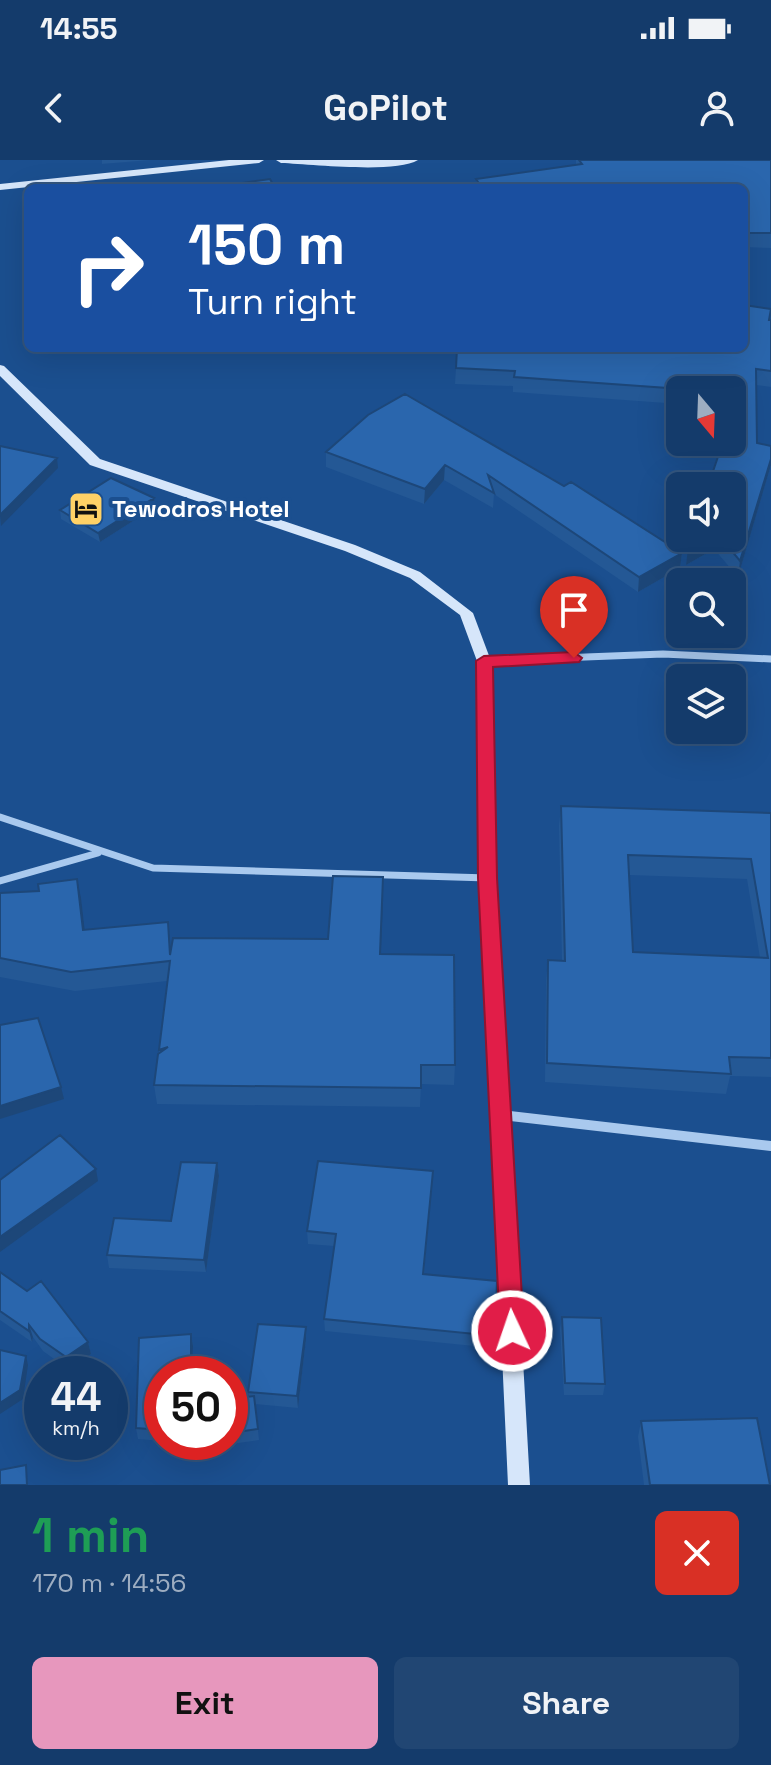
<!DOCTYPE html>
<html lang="en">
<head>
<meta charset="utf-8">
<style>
  :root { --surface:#143b6b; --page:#214673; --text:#f1f3f6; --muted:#9dadc1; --line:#33557e; --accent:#e797bd }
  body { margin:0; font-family:"Space Grotesk",sans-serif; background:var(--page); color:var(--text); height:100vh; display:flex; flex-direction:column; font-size:30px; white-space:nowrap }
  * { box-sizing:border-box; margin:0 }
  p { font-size:26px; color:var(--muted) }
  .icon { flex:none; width:44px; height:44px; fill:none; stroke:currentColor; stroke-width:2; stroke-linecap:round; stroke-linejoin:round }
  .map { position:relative; height:1325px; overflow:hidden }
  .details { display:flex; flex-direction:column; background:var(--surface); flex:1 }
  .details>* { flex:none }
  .guide { position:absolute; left:24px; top:24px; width:724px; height:168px; border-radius:12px; box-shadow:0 8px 32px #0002,0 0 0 2px var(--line); background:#1a4fa0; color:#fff; overflow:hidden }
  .needle { width:52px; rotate:161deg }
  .buttons { position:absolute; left:666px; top:216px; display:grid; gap:16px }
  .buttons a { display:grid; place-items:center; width:80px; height:80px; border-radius:12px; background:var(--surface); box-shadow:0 8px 32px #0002,0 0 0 2px var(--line); font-size:40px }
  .speed { position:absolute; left:24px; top:1196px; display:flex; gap:16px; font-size:40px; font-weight:700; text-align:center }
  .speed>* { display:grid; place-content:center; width:104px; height:104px; border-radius:50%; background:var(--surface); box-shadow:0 8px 32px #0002,0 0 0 2px var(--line); line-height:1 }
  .speed small { font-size:20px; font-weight:400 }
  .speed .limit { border:12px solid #d22; background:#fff; color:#111 }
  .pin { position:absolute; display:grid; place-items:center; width:68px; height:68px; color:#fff; margin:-82px -34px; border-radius:50% 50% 50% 0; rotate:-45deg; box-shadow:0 0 8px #0007 }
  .pin .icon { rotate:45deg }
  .me { position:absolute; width:88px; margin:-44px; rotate:357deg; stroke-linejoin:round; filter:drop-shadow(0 0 6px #0008) }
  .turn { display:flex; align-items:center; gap:28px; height:168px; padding:0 32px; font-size:36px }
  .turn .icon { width:104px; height:104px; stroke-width:2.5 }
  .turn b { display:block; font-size:56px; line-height:68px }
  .round { display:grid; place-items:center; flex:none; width:84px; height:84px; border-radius:12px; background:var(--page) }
  .headline { display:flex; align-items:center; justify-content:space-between; height:136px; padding:0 32px }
  h1 { font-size:48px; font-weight:700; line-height:60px; color:#1e9e55 }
  .primary-button { display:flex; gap:16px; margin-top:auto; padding:16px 32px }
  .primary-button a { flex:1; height:92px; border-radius:12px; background:var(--accent); color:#111; font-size:32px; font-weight:700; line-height:92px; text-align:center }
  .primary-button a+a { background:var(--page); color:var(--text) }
  .status { display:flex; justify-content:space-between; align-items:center; height:56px; padding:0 40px; background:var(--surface); direction:ltr }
  .status svg { height:22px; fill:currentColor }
  header { display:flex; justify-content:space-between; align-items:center; height:104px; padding:0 32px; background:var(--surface); font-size:36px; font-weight:700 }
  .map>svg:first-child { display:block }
</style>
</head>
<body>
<div class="status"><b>14:55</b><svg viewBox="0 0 49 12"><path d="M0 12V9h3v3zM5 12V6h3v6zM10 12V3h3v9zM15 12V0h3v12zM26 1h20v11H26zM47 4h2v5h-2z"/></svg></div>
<header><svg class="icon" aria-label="back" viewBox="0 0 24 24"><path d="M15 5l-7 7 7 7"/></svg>GoPilot<svg class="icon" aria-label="person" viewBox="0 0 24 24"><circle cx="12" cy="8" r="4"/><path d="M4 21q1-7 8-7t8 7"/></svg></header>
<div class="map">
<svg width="771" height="1325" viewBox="0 0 771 1325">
  <rect width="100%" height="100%" fill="#1b4f8f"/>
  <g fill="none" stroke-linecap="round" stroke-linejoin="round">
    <path stroke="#a9c9ee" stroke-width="7" d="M484 501 663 494 771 499
      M0 657 153 708 488 718
      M0 721 98 693"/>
    <path stroke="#a9c9ee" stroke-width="10" d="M502 955 771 986"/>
    <path fill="#d6e6fa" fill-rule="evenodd" d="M229 0H264L259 3 0 30V24Z
      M276 0H418C395 14 311 4 281 3Z
      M0 205 4 206 100 299 355 385 420 412 473 453 491 501 496 718 530 1325H508L480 718 477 501 460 455 410 418 345 391 90 305 0 216Z"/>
  </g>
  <path fill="#245895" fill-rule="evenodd" d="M102 0H150L102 4Z
    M576 0H771V88L744 87V28H476V19L576 5Z
    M771 160V227L756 225 757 283 771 286V305L738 417 714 389 686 405 691 378H732L734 248H732V230H680V244L513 232V226L455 224 456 208Z
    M368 255 682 393 680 408 638 432 494 334 493 348 444 320 424 344 326 307V292Z
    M155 347 100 382 61 359 60 350Z
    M561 646 771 653V917L730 916 726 934 545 922 546 820 548 800 562 801 559 666ZM629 715 747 719 760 798 633 792Z
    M383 717 381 794 455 905 454 925 421 924 420 947 157 944 154 925 159 893 167 821 75 831 0 817V733L39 731 77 719 84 770 171 790 328 779Z
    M217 1003 219 1016 206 1112 109 1108 107 1095 171 1061Z
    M432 1023 424 1114 495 1176 494 1188 325 1171 324 1159 334 1086 308 1084 307 1071Z
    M0 1112 88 1182 91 1194 68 1209 43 1191 33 1177 32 1182 0 1160Z
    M562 1157 605 1224 603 1235H564L560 1169Z
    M306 1167V1179L298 1248 255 1244 259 1280 224 1285V1294L174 1296 172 1282H230V1239L249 1236 248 1232Z
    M191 1174 193 1186 192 1214H162V1281L138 1279 136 1268 139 1178Z
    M641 1261 770 1325H644L638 1277Z"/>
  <path fill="#1d4779" d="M57 298 58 308 1 366 0 355Z
    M771 299V305L738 417 740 401Z
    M445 305 444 320 424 344 425 329Z
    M154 338 155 347 100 382 98 373Z
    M708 378H716L714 389 686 405 688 389Z
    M682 393 680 408 638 432 639 417Z
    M383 717V737L380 814V794Z
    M77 719 81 738 87 790 83 770Z
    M61 927 64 939 0 959V946Z
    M217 1003 219 1016 206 1112 204 1100Z
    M96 1009 98 1021 0 1092V1077Z
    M29 1165 33 1177 32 1182 29 1171Z
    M306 1167V1179L298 1248 297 1236Z
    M191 1174 193 1186 192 1214H191Z
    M88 1182 91 1194 68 1209 66 1197Z
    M26 1196 28 1205 23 1239 0 1254V1243Z"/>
  <path fill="#2a66ad" stroke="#1d4779" stroke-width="2" fill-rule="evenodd" d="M579 0H771V73H744V28H482L476 19 582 4Z
    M270 19 275 28H208Z
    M744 145 771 149 769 160H771V211L756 209 757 283 771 286V299L740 401 721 378H732V326H708L723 282H732V253L739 233H732V230H696L514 217 515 211 456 208 457 188H744Z
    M405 234 564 326 571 322 682 393 639 417 488 315 494 333 445 305 425 329 326 292 368 255Z
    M0 286 57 298 0 355Z
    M111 318 154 338 98 373 60 350Z
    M691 378H708L688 389Z
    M561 646 771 653V898L729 897 731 914 547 903 548 800 565 801ZM628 695 751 699 768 798 633 792Z
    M333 716 383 717 380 794 454 795 455 905H421V928L154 925 158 894 168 887 159 890 170 801 71 812 0 798V733L39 731 38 724 77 719 83 770 168 762 170 795 173 778 328 779Z
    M38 858 61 927 0 946V865Z
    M60 975 96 1009 0 1077V1020Z
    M318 1001 433 1011 423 1114 497 1121 495 1176 324 1159 336 1074 307 1071Z
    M181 1002 217 1003 204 1100 107 1095 114 1058 171 1061Z
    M0 1112 27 1131 41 1121 88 1182 66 1197 40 1179 29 1165V1171L0 1151Z
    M562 1157 601 1158 605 1224 565 1223Z
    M258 1164 306 1167 297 1236 248 1232Z
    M191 1174V1214H162V1270L136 1268 139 1178Z
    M0 1190 26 1196 20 1230 0 1243Z
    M254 1236 258 1269 230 1273V1239Z
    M757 1258 770 1325H650L641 1261Z
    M172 1282H222L172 1286Z
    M26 1305 27 1325H0V1310Z"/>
  <path fill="#e11d48" stroke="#92132f" stroke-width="2" d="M574 492 582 498 579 502 493 507 497 718 524 1171 520 1178 512 1181 504 1178 500 1171 478 718 476 501 484 496Z"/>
  <defs>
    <symbol id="hotel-square" viewBox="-11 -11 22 22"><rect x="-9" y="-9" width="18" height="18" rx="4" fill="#ffd166" stroke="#1b4f8f"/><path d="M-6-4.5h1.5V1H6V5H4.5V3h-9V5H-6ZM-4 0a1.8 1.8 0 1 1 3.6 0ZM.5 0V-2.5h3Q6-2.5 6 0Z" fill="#111"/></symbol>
  </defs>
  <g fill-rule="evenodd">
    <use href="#hotel-square" x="66" y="329" width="40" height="40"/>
  </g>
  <g text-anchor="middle" stroke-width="8" stroke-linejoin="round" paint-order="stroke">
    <g font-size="24" font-weight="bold" fill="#fff" stroke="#1b4f8f" text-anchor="start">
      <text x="112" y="357">Tewodros Hotel</text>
    </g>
  </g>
</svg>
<div class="buttons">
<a><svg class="needle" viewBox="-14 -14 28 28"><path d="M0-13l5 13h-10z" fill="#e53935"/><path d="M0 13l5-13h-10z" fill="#9dadc1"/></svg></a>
<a><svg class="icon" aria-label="sound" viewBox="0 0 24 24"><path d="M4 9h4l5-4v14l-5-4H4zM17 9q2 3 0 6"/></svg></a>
<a><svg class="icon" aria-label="search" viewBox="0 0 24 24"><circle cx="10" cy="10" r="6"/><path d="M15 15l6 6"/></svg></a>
<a><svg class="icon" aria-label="layers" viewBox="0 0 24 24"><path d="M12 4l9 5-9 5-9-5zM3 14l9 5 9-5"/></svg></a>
</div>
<div class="speed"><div>44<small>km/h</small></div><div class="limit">50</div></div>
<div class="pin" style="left:574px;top:498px;background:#d93025"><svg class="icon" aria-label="arrive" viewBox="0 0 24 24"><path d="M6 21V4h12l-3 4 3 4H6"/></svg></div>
<svg class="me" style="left:512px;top:1171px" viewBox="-20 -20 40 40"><circle r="17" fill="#e11d48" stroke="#fff" stroke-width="3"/><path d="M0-11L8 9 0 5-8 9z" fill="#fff"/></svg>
<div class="guide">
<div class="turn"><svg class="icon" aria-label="right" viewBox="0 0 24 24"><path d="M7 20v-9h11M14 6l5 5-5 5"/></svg><div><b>150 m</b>Turn right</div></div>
</div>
</div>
<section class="details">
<div class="headline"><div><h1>1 min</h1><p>170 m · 14:56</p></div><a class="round" style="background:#d93025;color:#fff"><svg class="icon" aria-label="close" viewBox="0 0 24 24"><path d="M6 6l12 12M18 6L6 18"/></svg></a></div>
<div class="primary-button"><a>Exit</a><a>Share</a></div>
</section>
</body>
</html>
